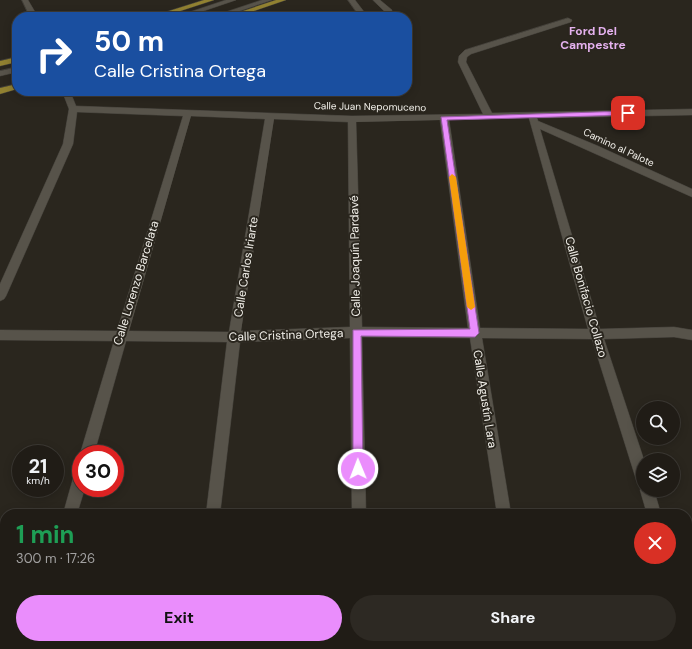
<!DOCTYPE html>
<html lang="en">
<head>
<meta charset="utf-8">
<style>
  :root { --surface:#201c16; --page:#2d2923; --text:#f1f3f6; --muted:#a2a1a1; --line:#3d3a35; --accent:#ea8dfc }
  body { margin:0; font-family:"DM Sans",sans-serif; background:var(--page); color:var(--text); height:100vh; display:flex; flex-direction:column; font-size:15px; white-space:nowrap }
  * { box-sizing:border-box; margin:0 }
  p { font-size:13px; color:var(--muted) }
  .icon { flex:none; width:22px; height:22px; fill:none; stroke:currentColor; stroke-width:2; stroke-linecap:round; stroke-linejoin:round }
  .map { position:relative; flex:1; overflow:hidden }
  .panel { position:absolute; left:0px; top:509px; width:692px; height:140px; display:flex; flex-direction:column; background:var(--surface); border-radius:16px 16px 0 0; box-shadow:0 2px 10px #0003,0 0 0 1px var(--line) }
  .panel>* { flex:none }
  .hud { position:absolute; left:12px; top:12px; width:400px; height:84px; border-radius:16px; box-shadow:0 2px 10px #0003,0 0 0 1px var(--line); background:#1a4fa0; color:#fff; overflow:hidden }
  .tools { position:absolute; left:636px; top:401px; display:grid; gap:8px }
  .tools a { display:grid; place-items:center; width:44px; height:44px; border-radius:50%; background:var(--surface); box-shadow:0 2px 10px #0003,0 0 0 1px var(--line); font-size:20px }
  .speed { position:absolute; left:12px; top:445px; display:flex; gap:8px; font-size:20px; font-weight:700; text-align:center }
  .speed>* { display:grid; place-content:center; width:52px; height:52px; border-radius:50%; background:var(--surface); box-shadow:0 2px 10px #0003,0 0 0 1px var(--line); line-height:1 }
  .speed small { font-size:10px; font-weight:400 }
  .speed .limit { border:6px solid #d22; background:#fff; color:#111 }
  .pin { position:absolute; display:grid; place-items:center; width:34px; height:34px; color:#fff; margin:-17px; border-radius:8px; box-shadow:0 2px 6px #0006 }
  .me { position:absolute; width:44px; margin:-22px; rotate:359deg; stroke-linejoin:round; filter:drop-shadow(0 0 3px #0008) }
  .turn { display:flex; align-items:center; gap:14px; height:84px; padding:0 16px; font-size:18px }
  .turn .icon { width:52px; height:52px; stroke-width:2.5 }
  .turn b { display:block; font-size:28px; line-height:34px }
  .round { display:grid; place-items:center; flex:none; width:42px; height:42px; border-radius:21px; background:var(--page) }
  .head { display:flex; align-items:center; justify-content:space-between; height:68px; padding:0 16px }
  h1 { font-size:24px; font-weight:700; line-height:30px; color:#1e9e55 }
  .button { display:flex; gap:8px; margin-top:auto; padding:8px 16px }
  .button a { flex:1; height:46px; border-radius:24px; background:var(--accent); color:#111; font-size:16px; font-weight:700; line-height:46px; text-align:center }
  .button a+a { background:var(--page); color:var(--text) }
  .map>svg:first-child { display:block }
</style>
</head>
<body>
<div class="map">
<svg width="692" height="649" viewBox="0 0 692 649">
  <rect width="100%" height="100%" fill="#2a261e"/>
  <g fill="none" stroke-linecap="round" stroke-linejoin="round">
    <defs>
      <path id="minor" d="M22 0H28L38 17H30Z
        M226 0H236L186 17H175Z
        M262 0H272L222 17H211Z
        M348 0H355L368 17H360Z
        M373 0H380L392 10 391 17H377L385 12Z
        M568 18 572 20 571 22 471 54 467 57 466 62 492 113 692 109V115L537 118 538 121 598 146 692 189V197L540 129 600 329 674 327 692 330V340L674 337 604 339 644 460 643 490H654L661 514H647L640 490 642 486 638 484 636 479 592 339 482 338 511 514H497L470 338 362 337 366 514H352L350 338 240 342 220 514H206L227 342 126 341 94 454H81V456L80 454 114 341 0 340V330L117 331 183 116 77 112 73 144 6 296 4 299 0 301V284L63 144 69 109 62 91H70L76 106 352 116 483 114 458 62 459 56 465 50ZM191 116 265 119 229 332 129 331ZM529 118 588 329 480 328 449 120ZM274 119 348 122 350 327 241 331ZM440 120 468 328 362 327 356 122Z
        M17 67V72L0 76V71Z
        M81 468V488H85L77 514H63L74 475 76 470Z
        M687 607 692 609V638L687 636Z
        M25 644H41V649H23Z
        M189 644H205L206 649H188Z
        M353 644H369L370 649H352Z
        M516 644H532L534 649H516Z"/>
      <path id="major" d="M204 0H214L162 17H150Z
        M276 0H286L236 17H225Z
        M17 57V62L0 66V61Z
        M17 84V89L0 94V88Z"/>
    </defs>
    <use href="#minor" stroke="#43403a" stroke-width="1"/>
    <use href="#major" stroke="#43403a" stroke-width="1"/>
    <use href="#minor" fill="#57534a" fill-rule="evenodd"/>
    <use href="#major" fill="#918131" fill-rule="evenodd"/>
  </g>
  <path fill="#ea8dfc" stroke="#985ca4" d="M628 111 630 112V115L447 120 479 333 475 337 361 336 363 469 362 472 358 474 354 472 353 469V330L470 329 441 117Z"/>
  <path fill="#f59e0b" d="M452 174 456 177 475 307 471 310 467 307 449 177Z"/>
  <g text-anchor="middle" stroke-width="4" stroke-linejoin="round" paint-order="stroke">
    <g font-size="10" fill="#f1efe9" stroke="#2a261e">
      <text transform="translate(370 106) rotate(1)" y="4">Calle Juan Nepomuceno</text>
      <text transform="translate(619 147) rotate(25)" y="4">Camino al Palote</text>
    </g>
    <g font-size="12" font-weight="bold" fill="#e4b1ee" stroke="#2a261e">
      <text x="593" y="35">Ford Del<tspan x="593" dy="14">Campestre</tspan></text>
    </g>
    <g font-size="12" fill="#f1efe9" stroke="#2a261e">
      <text transform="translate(355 256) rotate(-91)" y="4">Calle Joaquín Pardavé</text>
      <text transform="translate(246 267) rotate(-81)" y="4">Calle Carlos Iriarte</text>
      <text transform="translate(136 283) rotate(-73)" y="4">Calle Lorenzo Barcelata</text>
      <text transform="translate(586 297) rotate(74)" y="4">Calle Bonifacio Collazo</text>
      <text transform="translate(286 335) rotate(-2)" y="4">Calle Cristina Ortega</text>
      <text transform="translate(485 399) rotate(81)" y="4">Calle Agustín Lara</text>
    </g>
  </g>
</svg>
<div class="tools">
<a><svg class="icon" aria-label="search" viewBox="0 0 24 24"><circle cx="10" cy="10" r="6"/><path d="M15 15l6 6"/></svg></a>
<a><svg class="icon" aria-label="layers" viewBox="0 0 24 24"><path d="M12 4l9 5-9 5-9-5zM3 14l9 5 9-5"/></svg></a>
</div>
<div class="speed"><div>21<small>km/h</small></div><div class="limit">30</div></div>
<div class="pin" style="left:628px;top:113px;background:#d93025"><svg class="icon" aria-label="arrive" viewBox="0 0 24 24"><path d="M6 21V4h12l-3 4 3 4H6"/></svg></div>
<svg class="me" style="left:358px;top:469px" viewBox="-20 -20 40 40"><circle r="17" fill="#ea8dfc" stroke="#fff" stroke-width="3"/><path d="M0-11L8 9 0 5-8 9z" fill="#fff"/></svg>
<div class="hud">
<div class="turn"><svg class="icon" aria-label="right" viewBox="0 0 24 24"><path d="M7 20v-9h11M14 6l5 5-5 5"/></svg><div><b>50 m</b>Calle Cristina Ortega</div></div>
</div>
<section class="panel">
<div class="head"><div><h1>1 min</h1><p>300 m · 17:26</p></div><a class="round" style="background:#d93025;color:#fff"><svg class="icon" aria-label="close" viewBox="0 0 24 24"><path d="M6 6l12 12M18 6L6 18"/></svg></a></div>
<div class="button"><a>Exit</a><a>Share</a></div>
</section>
</div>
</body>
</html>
